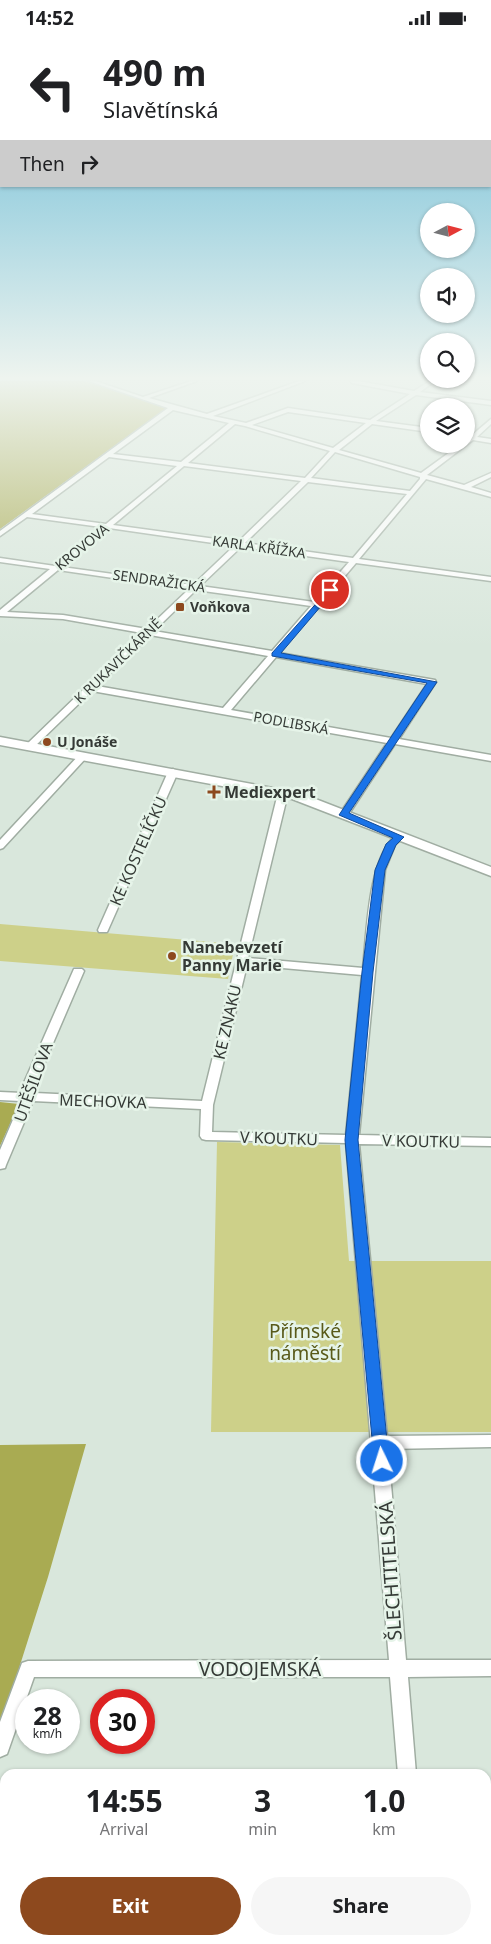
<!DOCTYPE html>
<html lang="en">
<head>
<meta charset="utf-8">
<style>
  :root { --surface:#fff; --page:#f6f6f6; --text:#202124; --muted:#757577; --accent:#8d491e }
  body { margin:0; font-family:"Noto Sans",sans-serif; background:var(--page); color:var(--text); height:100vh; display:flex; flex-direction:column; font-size:19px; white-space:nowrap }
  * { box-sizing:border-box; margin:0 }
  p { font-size:16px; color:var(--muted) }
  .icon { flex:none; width:28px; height:28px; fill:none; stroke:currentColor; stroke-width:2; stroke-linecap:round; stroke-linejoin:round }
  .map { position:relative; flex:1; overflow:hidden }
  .panel { position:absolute; left:0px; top:1734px; width:491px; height:176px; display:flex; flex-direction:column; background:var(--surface); border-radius:15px 15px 0 0; box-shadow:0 1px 4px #0004 }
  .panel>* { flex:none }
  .top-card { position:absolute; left:0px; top:0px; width:491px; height:152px; box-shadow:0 1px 4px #0004; background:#fff; color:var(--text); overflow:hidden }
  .needle { width:32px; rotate:83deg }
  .buttons { position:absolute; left:420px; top:168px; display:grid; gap:10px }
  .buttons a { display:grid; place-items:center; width:55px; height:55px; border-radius:50%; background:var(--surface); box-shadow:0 1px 4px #0004; font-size:25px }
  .speed { position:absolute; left:15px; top:1654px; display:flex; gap:10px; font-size:25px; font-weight:700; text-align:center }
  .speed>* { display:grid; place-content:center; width:65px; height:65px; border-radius:50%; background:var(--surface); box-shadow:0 1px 4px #0004; line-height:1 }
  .speed small { font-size:12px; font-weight:400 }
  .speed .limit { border:8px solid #d22; background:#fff; color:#111 }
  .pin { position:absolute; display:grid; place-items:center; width:42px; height:42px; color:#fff; margin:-21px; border:2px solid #fff; border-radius:50%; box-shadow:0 1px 5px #0007 }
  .me { position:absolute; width:55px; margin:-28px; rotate:356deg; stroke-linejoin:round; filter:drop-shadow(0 0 4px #0008) }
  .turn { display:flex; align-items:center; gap:18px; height:105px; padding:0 20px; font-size:22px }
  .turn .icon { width:65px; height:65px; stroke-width:2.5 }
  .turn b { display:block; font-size:35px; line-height:42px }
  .then { display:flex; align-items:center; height:48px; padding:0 20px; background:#0003; gap:10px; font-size:19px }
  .eta { display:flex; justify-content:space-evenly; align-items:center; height:85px; text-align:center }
  .eta b { font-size:30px; font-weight:700; line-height:35px }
  .cta { display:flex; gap:10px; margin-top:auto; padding:10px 20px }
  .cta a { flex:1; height:58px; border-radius:30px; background:var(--accent); color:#fff; font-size:20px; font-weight:700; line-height:58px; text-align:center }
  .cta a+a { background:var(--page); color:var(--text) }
  .status { display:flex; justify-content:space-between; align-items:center; height:35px; padding:0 25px; background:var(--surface); direction:ltr }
  .status svg { height:14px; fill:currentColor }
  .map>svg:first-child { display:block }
</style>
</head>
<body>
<div class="status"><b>14:52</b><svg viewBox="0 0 49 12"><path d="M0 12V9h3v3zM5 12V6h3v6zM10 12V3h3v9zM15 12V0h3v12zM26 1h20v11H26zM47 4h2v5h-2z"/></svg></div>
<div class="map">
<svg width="491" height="1909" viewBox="0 0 491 1909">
  <rect width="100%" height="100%" fill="#d9e7dc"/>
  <path fill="#cdd089" d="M0 889 235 909 228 944 0 926Z
    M217 1107 340 1110 349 1226H491V1397H211Z"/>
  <path fill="#a9ab52" d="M0 346H84L168 372 0 494Z
    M0 1067 19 1069 0 1111Z
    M86 1409 48 1542 0 1693V1410Z"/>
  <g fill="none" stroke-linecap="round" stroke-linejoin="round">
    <defs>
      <path id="street" d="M89 346H95L143 362 191 346H197L149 363 207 379 299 346H305L213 381 246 388 288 373 370 385 410 359 352 348 350 346H358L414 356 430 346H435L420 357 491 366V370L416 360 376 386 429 393V397L372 389 339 415 421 438 461 409H466V401H471L491 384V389L477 402 491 404V408L473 405 427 440 464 450 491 438V442L471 452 491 458V462L426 444 359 524 491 542V546L356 528 321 569V572H318L279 618 435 645 436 647 399 704 491 720V726L395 709 347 782 344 783 339 780 387 708 92 656 33 713H27V709L142 598 63 584 0 581V575L50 534 0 527V523L55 531 101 492 27 482 0 501V496L168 373ZM173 375 229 388 181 427 113 419ZM288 377 366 388 333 413 252 390ZM235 389 245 391 330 416 305 443 188 428ZM335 417 420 442V444L410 456 311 443ZM109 422 177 431 106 489 32 479ZM184 431 301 446 238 507 113 490ZM308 447 407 459 353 523 245 508ZM109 493 234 511 193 550 62 532ZM241 512 349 527 314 567 200 551ZM58 535 189 554 147 594 63 580 7 577ZM196 555 311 571 272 616 154 596ZM150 600 268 621 223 673 97 651ZM276 622 427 649 391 703 231 675Z
        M83 718 86 719V723L3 813 0 814V805L80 719Z
        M173 734 178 737 108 895 107 897H99L98 895 168 737Z
        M283 755 288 758 248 923 363 933C367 897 368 824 396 800H402L404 802 395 810 385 835 359 1100 491 1103V1111L359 1109 387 1401 491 1400V1412L388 1414 406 1625H491V1641L408 1642 416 1739H398L390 1642H34L7 1719 0 1722V1687L22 1628 28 1626 389 1625 346 1108 206 1105 202 1104 200 1101 201 1074 33 1066 6 1130 5 1133 0 1134V1115L21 1066 0 1065V1057L22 1058 23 1050 74 934H82L84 936 35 1050V1058L202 1066 278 758ZM247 930 362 940 346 1100 212 1097 213 1070Z
        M413 1905H433V1909H413Z"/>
      <path id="secondary" d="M0 702 300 758 491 832V841L292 764 0 710Z"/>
    </defs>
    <use href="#street" stroke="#a0ada2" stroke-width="3"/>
    <use href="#secondary" stroke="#a0ada2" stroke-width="3"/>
    <use href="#street" fill="#fff" fill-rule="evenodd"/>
    <use href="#secondary" fill="#fff" fill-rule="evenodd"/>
  </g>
  <linearGradient id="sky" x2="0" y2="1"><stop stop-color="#60b7d4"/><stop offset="0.56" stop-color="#eef4ef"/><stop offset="1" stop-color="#eef4ef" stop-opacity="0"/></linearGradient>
  <rect width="491" height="613" fill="url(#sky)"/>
  <path fill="#1a73e8" stroke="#114b97" d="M330 553 334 555 333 557 281 618 437 647 349 778 404 802 396 810 385 835 373 937 358 1105 389 1426 387 1431 382 1433 376 1431 374 1426 345 1105 362 937 375 835 386 809 393 803 339 780 427 648 272 621V618Z"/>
  <g fill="#8d491e" stroke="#e6f4e9" stroke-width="2">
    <rect x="175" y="567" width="10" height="10" rx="2.5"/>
    <circle cx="47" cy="707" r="5"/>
    <path d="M211.5 749.5h5v5h5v5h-5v5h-5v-5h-5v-5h5z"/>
    <circle cx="172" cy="921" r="5"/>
  </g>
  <g text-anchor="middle" stroke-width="5" stroke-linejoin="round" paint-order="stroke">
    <g font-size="14" fill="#353a36" stroke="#e6f4e9">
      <text transform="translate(82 512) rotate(-39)" y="5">KROVOVA</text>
      <text transform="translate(259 512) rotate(8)" y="5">KARLA KŘÍŽKA</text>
      <text transform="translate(159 546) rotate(8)" y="5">SENDRAŽICKÁ</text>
      <text transform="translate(118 626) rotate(-44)" y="5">K RUKAVIČKÁRNĚ</text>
      <text transform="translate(291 688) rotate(10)" y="5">PODLIBSKÁ</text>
    </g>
    <g font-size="14" font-weight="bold" fill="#353a36" stroke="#e6f4e9" text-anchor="start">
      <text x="190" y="577">Voňkova</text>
      <text x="57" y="712">U Jonáše</text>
    </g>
    <g font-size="16" font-weight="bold" fill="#353a36" stroke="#e6f4e9" text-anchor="start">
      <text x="224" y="763">Mediexpert</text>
      <text x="182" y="918">Nanebevzetí<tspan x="182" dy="18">Panny Marie</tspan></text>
    </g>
    <g font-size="16" fill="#353a36" stroke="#e6f4e9">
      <text transform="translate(138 816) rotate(-66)" y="6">KE KOSTELÍČKU</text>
      <text transform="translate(227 987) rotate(-77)" y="6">KE ZNAKU</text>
      <text transform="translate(33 1047) rotate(-70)" y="6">UTĚŠILOVA</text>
      <text transform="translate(103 1066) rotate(2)" y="6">MECHOVKA</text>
      <text transform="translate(279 1103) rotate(2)" y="6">V KOUTKU</text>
      <text transform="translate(421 1106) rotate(1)" y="6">V KOUTKU</text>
    </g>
    <g font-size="19" fill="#595a19" stroke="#e6f4e9">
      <text x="305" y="1303">Přímské<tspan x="305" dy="22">náměstí</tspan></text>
    </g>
    <g font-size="19" fill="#353a36" stroke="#e6f4e9">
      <text transform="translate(390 1536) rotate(-94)" y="7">ŠLECHTITELSKÁ</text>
      <text x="260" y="1641">VODOJEMSKÁ</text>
    </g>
  </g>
</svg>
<div class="buttons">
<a><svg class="needle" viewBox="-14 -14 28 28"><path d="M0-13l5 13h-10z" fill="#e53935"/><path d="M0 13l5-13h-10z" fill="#757577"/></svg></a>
<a><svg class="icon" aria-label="sound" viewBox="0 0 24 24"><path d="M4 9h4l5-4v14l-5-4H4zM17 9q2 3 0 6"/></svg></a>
<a><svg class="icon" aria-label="search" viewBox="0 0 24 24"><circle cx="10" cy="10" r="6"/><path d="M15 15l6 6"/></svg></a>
<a><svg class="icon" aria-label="layers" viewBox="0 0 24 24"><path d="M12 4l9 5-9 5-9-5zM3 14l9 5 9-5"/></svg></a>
</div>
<div class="speed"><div>28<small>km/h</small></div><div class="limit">30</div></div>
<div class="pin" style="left:330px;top:555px;background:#d93025"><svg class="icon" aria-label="arrive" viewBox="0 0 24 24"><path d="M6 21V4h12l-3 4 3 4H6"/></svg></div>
<svg class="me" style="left:382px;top:1426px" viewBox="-20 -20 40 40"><circle r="17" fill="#1a73e8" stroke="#fff" stroke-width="3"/><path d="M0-11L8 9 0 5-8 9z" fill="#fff"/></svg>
<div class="top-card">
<div class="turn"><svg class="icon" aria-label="left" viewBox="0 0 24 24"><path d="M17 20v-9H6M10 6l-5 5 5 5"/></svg><div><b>490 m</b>Slavětínská</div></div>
<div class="then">Then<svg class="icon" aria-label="right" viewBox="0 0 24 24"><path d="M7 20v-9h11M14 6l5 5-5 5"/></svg></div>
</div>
<section class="panel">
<div class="eta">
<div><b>14:55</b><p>Arrival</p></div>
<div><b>3</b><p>min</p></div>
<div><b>1.0</b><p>km</p></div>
</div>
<div class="cta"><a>Exit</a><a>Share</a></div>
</section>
</div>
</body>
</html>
